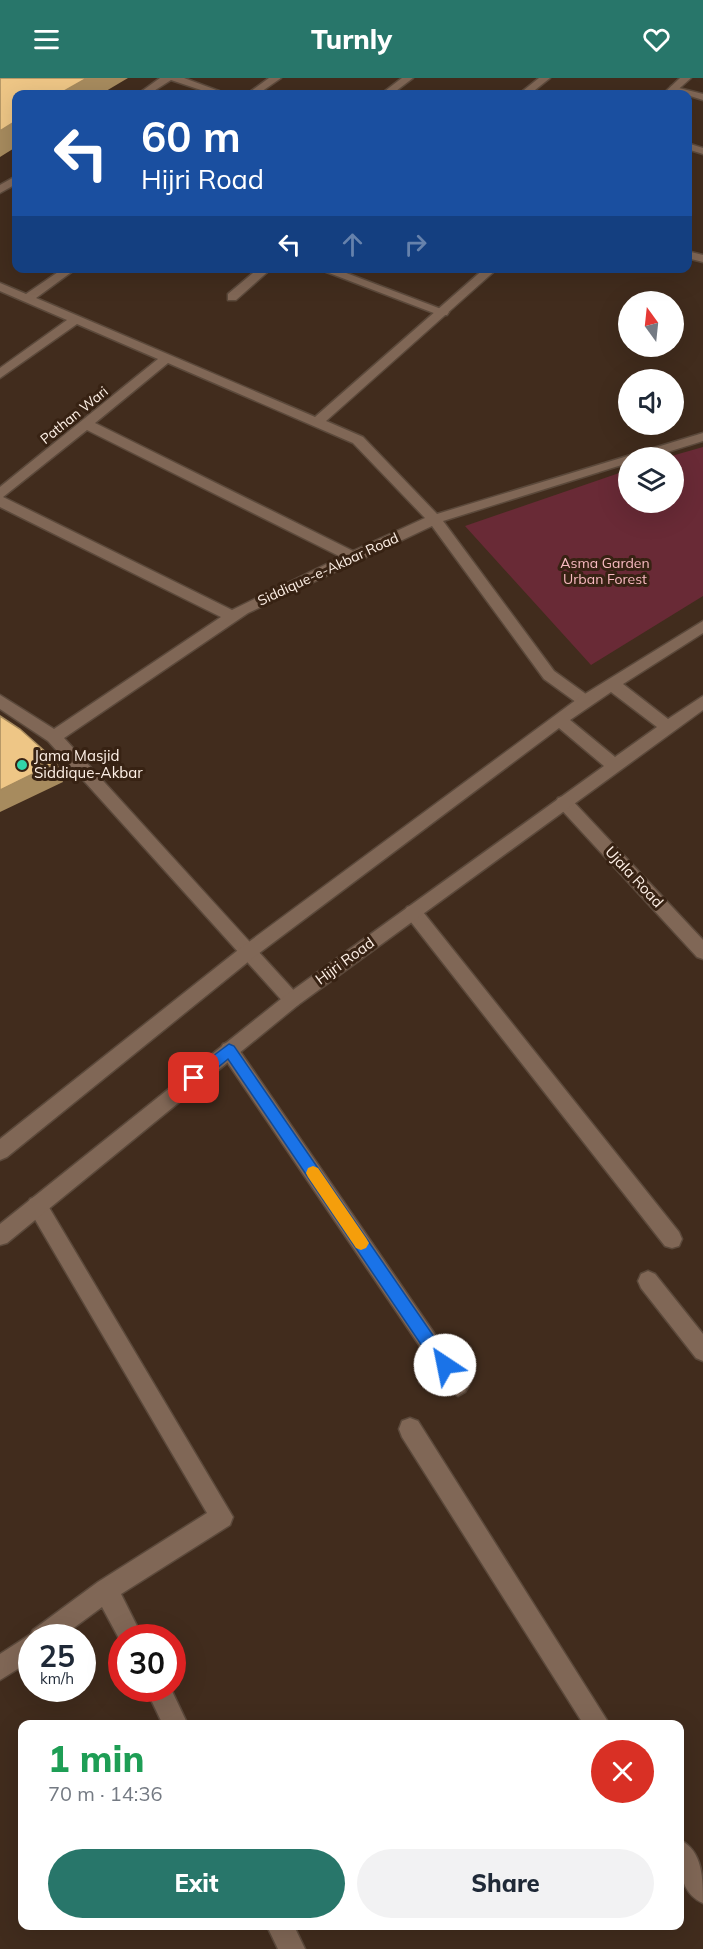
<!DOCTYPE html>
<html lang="en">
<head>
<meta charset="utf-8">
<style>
  :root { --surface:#fff; --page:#f2f2f3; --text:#1f2937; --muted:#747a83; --accent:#28766a }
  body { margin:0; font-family:Mulish,sans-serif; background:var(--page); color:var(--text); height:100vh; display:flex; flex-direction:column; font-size:22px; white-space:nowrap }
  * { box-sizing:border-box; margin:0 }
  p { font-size:20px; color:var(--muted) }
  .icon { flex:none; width:33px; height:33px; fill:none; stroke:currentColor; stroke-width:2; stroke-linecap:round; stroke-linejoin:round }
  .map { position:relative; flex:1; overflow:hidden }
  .sheet { position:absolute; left:18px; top:1642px; width:666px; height:210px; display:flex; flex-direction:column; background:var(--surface); border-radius:12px; box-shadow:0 6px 24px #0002 }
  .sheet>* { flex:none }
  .hud { position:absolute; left:12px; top:12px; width:680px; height:183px; border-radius:12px; box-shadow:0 6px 24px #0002; background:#1a4fa0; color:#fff; overflow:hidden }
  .needle { width:39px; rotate:345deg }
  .fabs { position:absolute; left:618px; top:213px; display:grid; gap:12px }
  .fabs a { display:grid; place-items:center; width:66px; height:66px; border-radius:50%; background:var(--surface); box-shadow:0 6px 24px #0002; font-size:30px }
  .speed { position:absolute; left:18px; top:1546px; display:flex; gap:12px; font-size:30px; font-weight:700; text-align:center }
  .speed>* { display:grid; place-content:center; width:78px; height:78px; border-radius:50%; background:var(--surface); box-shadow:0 6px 24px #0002; line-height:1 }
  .speed small { font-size:15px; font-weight:400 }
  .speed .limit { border:9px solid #d22; background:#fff; color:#111 }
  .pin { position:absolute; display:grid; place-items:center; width:51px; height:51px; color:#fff; margin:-26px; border-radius:12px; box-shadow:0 3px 9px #0006 }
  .me { position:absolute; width:66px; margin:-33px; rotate:326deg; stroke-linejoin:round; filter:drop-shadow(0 0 4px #0008) }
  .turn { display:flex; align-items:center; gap:21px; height:126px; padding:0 30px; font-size:27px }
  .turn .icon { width:78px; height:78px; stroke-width:2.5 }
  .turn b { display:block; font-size:42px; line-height:51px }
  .lanes { display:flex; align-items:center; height:57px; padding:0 30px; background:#0003; justify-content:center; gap:30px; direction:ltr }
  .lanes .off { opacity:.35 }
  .round { display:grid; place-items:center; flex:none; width:63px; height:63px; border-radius:32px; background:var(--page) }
  .overview { display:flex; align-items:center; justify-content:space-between; height:102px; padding:0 30px }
  h1 { font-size:36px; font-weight:800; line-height:45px; color:#1e9e55 }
  .cta { display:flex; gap:12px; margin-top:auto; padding:12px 30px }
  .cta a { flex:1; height:69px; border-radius:36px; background:var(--accent); color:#fff; font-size:24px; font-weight:800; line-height:69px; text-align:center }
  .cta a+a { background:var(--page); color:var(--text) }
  header { display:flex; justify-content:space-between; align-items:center; height:78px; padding:0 30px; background:var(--accent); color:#fff; font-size:27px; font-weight:800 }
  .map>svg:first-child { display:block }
</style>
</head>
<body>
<header><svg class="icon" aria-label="menu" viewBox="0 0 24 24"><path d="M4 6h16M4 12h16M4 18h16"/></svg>Turnly<svg class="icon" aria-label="heart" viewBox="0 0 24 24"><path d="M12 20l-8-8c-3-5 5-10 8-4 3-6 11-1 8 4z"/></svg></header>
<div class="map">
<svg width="703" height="1871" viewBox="0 0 703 1871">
  <rect width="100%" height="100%" fill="#412c1d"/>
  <path fill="#692a36" d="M703 369V518L591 587 465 448 628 392V424H674V380L668 379Z"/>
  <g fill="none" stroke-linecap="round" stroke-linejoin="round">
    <defs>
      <path id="lane" d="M671 8 703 16V22L671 12Z
        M687 65 703 70V76L687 71Z
        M259 190H272L236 222H228V216Z
        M316 190H333L449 234 447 237H439Z"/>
      <path id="street" d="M160 0H184L227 16H213L171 2 149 16H138Z
        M269 0H281L258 16H247Z
        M402 0H413L392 16H381Z
        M539 0H550L530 16H519Z
        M680 0H691L673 16H663Z
        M16 98V106L0 115V107Z
        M687 173 703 177V184L687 180Z
        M64 190H77L36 220 315 339 485 190H498L326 343 363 359 437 436 703 355V363L648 380H628V385L443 443 554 593 590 619 593 623 590 627H580L544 601 432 448 248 535 64 660 298 917 301 922 298 927 292 930 286 927 48 663 0 631V617L54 651 221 539 0 429V409L158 281 77 246 0 300V290L67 242 0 213V205L26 216ZM168 285 353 365 425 440 353 473 95 345ZM87 352 341 479 232 532 3 419Z
        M564 718 570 720 703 862V881L697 879 558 728 556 724 558 720Z
        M413 827 419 829 679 1154 682 1161 679 1168 672 1170 665 1168 407 839 404 834 407 829Z
        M229 964 235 966 465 1300 469 1307 465 1314 458 1318 451 1314 223 978 220 972 223 966Z
        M37 1118 44 1121 233 1439 230 1447 121 1516 143 1560H122V1566L102 1529 60 1560H32V1582L0 1602V1576L31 1556 33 1552 98 1504 207 1435 30 1133 27 1127 30 1121Z
        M648 1193 655 1196 703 1256V1283L696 1280 641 1210 638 1203 641 1196Z
        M410 1340 418 1343 610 1647H584L402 1359 399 1351 402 1343Z
        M146 1611H171L188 1647H163Z
        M680 1762C703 1773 703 1801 703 1825 679 1815 678 1785 680 1762Z
        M267 1848H294L305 1871H278Z"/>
      <path id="secondary" d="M703 543V555L623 606 668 641 703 618V632L298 927 7 1165 0 1167V1146L286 917 604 688 559 650 254 879 7 1079 0 1082V1061L242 869 580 619ZM611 614 657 649 615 679 570 642Z"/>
    </defs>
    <use href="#lane" stroke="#5b493b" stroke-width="3"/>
    <use href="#street" stroke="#5b493b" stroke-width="3"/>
    <use href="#secondary" stroke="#5b493b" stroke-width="3"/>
    <use href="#lane" fill="#806756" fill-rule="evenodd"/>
    <use href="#street" fill="#806756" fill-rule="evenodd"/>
    <use href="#secondary" fill="#806756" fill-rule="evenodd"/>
  </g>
  <path fill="#a78b5e" d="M87 0H128L101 16H59Z
    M16 43V69L0 79V53Z
    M57 684 63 704 0 734V712Z"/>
  <path fill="#eec686" stroke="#a78b5e" stroke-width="1.5" d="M0 0H87L59 16H16V43L0 53Z
    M0 638 20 651 57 684 0 712Z"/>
  <path fill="#1a73e8" stroke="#114b97" stroke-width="1.5" d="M229 966 234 968 450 1282 453 1287 450 1293 445 1295 439 1293 228 981 199 1005 194 1006 189 1005 187 1000 189 996Z"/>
  <path fill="#f59e0b" d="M313 1088 318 1090 366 1160 369 1165 366 1170 361 1172 356 1170 308 1099 306 1095 308 1090Z"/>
  <circle fill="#32d4a9" stroke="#372213" stroke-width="2" cx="22" cy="687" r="6"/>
  <g text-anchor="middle" stroke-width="6" stroke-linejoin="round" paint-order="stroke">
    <g font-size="14" fill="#fef0e6" stroke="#372213">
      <text transform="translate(74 337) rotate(-39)" y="5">Pathan Wari</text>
      <text transform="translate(328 491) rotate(-25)" y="5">Siddique-e-Akbar Road</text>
    </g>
    <g font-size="14" fill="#f9bac1" stroke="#372213">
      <text x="605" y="490">Asma Garden<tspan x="605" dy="16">Urban Forest</tspan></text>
    </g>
    <g font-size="15" fill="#fef0e6" stroke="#372213" text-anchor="start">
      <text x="34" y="683">Jama Masjid<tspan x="34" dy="17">Siddique-Akbar</tspan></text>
    </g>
    <g font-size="15" fill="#fef0e6" stroke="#372213">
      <text transform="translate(634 799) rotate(47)" y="5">Ujala Road</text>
      <text transform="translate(345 883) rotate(-36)" y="5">Hijri Road</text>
    </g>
  </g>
</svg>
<div class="fabs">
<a><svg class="needle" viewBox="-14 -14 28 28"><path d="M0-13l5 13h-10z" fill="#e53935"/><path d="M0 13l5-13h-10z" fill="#747a83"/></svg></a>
<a><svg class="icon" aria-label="sound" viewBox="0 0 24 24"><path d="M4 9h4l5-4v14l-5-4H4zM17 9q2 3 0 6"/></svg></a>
<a><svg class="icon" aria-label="layers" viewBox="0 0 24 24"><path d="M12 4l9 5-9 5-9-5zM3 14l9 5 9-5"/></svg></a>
</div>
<div class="speed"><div>25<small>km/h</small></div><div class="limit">30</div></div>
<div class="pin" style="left:194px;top:1000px;background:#d93025"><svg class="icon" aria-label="arrive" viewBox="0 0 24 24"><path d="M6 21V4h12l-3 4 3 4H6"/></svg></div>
<svg class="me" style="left:445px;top:1287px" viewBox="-20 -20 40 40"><circle r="19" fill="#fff"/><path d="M0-13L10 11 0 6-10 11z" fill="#1a73e8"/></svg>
<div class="hud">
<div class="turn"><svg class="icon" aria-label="left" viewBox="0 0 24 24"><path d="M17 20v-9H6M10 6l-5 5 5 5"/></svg><div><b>60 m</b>Hijri Road</div></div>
<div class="lanes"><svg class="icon" aria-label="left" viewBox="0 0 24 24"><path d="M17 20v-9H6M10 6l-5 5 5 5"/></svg><svg class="icon off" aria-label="ahead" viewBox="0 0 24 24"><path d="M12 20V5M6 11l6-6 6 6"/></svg><svg class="icon off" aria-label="right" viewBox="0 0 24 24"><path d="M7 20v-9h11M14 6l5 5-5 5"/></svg></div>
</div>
<section class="sheet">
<div class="overview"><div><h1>1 min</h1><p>70 m · 14:36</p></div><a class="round" style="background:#d93025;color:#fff"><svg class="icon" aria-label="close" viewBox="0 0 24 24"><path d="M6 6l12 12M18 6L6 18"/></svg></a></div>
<div class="cta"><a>Exit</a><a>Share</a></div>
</section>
</div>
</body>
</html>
